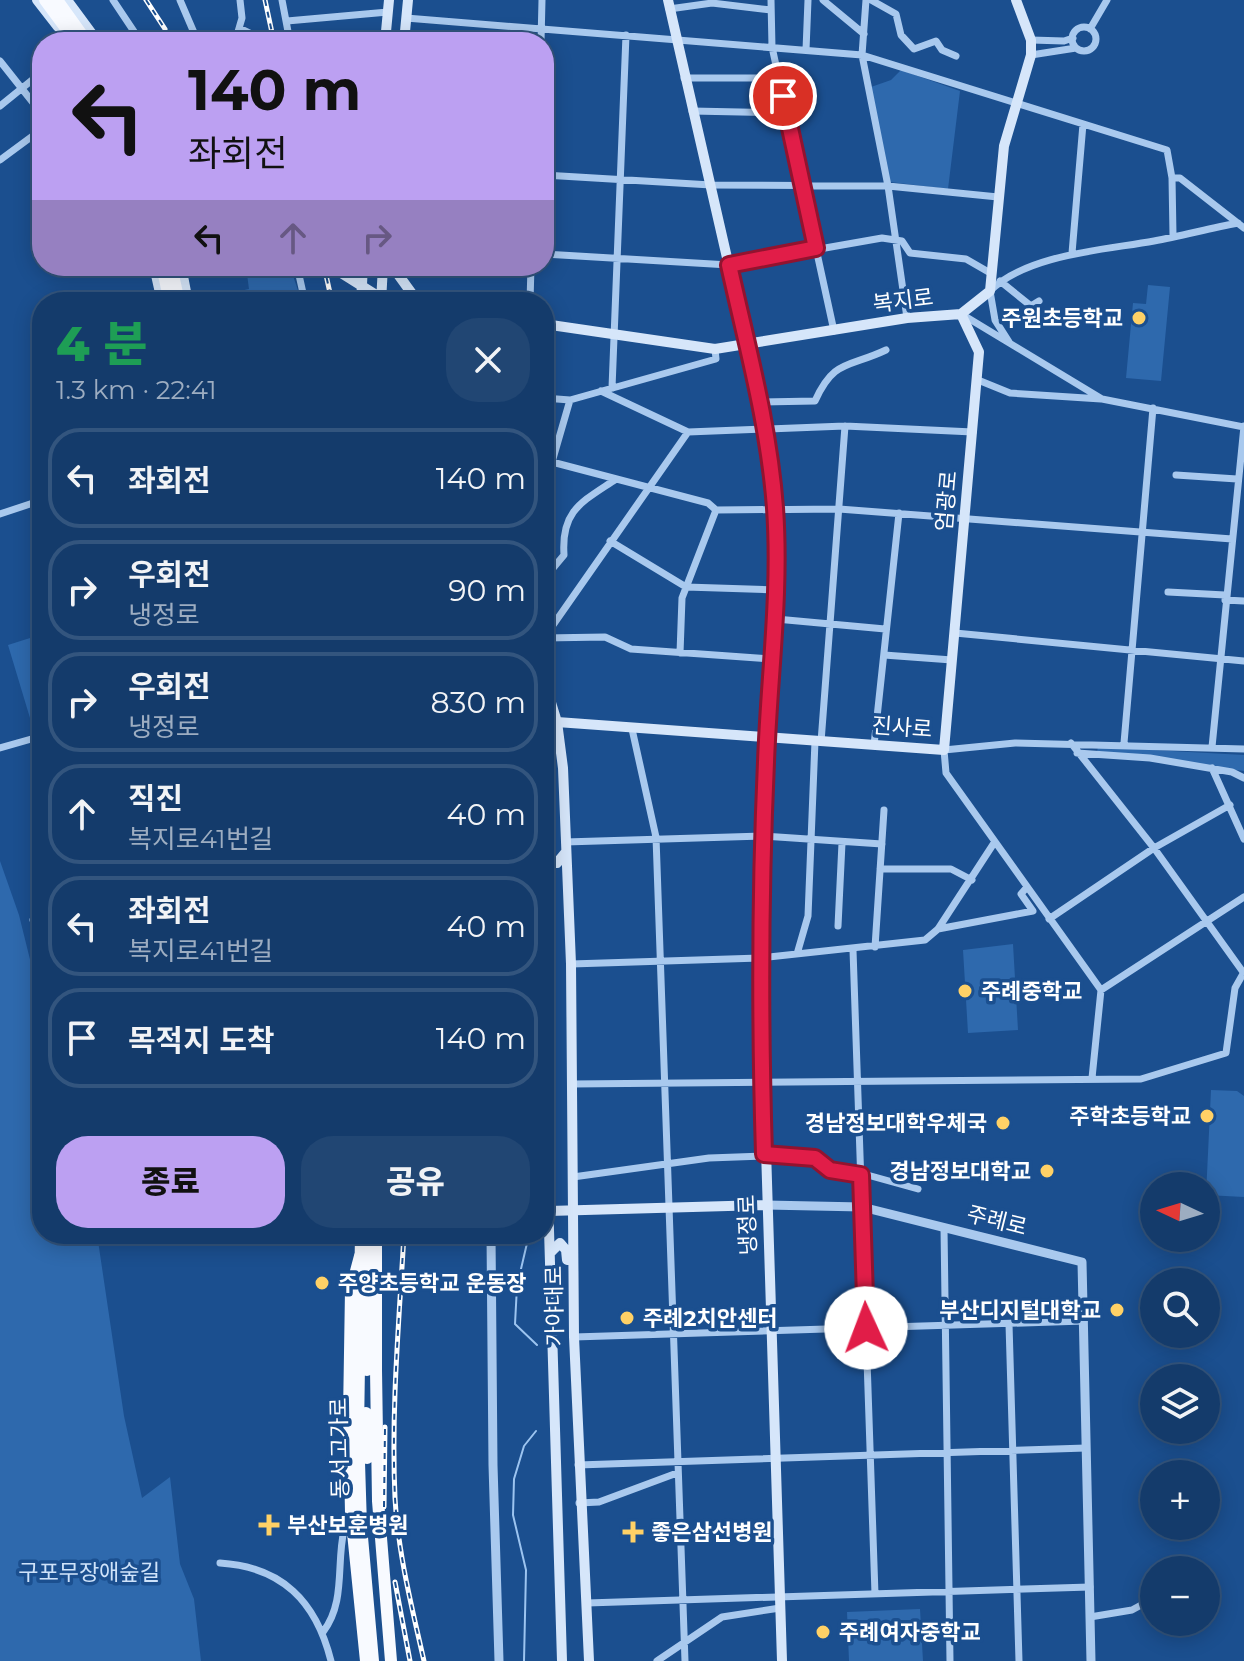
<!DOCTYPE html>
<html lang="ko">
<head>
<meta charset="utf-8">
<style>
  :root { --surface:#143b6b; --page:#214673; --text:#f1f3f6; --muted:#9dadc1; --line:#33557e; --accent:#bca0f2 }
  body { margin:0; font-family:Montserrat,"Noto Sans KR",sans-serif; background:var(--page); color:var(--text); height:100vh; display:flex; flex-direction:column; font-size:30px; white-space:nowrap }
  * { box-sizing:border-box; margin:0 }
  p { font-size:26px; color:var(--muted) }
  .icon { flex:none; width:44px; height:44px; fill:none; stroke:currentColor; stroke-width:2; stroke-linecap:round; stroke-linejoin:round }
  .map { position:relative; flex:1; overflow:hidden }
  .side { position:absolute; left:32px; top:292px; width:522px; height:952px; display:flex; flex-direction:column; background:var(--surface); border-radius:32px; box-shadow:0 4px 20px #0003,0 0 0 2px var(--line) }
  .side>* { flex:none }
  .top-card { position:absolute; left:32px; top:32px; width:522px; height:244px; border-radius:32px; box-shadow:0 4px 20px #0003,0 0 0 2px var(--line); background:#bca0f2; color:#111; overflow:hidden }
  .needle { width:52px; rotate:274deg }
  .tools { position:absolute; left:1140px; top:1172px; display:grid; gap:16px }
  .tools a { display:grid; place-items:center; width:80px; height:80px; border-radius:50%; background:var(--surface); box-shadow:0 4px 20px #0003,0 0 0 2px var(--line); font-size:40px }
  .pin { position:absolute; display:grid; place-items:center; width:68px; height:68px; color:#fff; margin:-34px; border:4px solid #fff; border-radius:50%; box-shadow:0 2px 8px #0007 }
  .me { position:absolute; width:88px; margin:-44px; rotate:358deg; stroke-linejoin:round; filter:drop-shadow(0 0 6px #0008) }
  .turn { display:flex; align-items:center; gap:28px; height:168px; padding:0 24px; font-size:36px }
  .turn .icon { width:104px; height:104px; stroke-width:2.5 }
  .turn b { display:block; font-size:56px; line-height:68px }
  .lanes { display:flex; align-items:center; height:76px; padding:0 24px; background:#0003; justify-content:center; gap:40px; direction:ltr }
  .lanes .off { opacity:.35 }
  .round { display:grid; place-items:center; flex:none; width:84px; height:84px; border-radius:32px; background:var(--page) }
  .headline { display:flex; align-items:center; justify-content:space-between; height:136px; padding:0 24px }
  h1 { font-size:48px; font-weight:800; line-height:60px; color:#1e9e55 }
  .action { display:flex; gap:16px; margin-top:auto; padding:16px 24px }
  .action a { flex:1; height:92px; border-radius:32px; background:var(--accent); color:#111; font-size:32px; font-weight:800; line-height:92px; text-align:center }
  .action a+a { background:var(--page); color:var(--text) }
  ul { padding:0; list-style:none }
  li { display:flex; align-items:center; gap:24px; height:100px; margin:0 16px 12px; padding:0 8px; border:4px solid var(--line); border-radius:32px }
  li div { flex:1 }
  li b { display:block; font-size:30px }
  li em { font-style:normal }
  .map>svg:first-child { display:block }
</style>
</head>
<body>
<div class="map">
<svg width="1244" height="1661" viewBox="0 0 1244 1661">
  <rect width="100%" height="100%" fill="#1b4f8f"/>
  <path fill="#2e69ad" d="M901 70 960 91 948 189 890 182 871 87 891 80Z
    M290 267 302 302H233L230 293 249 289 247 274Z
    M1148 285 1170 287 1161 381 1126 378 1133 303 1146 304Z
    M30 638 42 640V717L30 718 8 645Z
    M1098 747 1244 755V771L1097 752Z
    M0 861 19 915 42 1008V1234H97L124 1416 142 1498 170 1477 180 1564 194 1599 201 1661H0Z
    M1013 944 1018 1030 968 1033 963 950Z
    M1211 1090 1237 1091 1244 1096V1197L1206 1195Z
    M920 1609 923 1661H849L847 1612Z"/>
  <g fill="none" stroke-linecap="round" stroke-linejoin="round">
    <path stroke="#9cc4f0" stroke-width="2" d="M528 1239 517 1286 515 1324 537 1345
      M524 1661 526 1570 513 1515 514 1479 524 1446 536 1431"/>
    <path stroke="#a9c9ee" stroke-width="7" d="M113 0 141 42
      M180 0 198 42
      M282 0 290 42
      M771 0 772 47 834 331
      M823 0 864 34
      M866 0 862 55 888 186 907 318
      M871 0 896 14 901 35 914 49 936 41 942 50 956 56
      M669 9 712 3 771 10
      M406 18 862 55 1167 150 1172 178 1173 235
      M287 21 388 12
      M1072 39a12 12 0 1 1 24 0a12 12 0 1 1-24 0Z
      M241 29 258 37 259 42
      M1090 29 1107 0
      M1031 40 1064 41 1073 38
      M235 42 242 18 240 0
      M541 42 542 0
      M806 50 808 0
      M1031 55 1076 48
      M0 61 42 114
      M684 78H779
      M0 106 42 72
      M692 111 786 113
      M0 160 42 129
      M544 175 711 185 888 186 998 197
      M1172 178H1180L1244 228
      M1072 253 1083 124
      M544 254 729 265 882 238 902 241 910 253 966 259 992 274
      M297 266 305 302
      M1000 281 1031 306 1039 301
      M530 302 531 266
      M963 315 1102 399 1244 427
      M1009 342 995 320 990 291C1027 254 1105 250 1154 241 1182 236 1210 228 1238 223
      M978 380 1010 393 1101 399
      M612 388 626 35
      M601 391 688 432 845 426 973 432
      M544 398 570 400 716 359 715 349
      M760 402 815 401C834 359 848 368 886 350
      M552 462 570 400
      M544 465 552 462 708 503 716 510 839 509 1232 539
      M1176 475 1237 479
      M0 514 42 500
      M610 541 686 587 776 590
      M544 579 564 555C561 510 582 502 616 479
      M1168 592 1225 595
      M1225 600 1244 601
      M776 619 885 629
      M955 633 1244 661
      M544 638 688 432
      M544 638 605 637 631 649 772 659
      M680 653 682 598 716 510
      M884 655 952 660
      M632 729 656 837 685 1661
      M821 742 845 426
      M1071 743 1154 848 1243 972
      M1124 743 1153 408
      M874 745 899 513
      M1212 747 1244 426
      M0 748 42 736
      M1077 753 1150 758 1232 772 1244 778
      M1212 768 1244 839
      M565 842 763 836 882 844
      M880 869H951L972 880
      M1049 919 1154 848 1230 805
      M33 920 42 919
      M838 926 842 843
      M938 929 1033 911 1021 894 1027 887
      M875 947 884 810
      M853 950 875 1594
      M797 954 808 916 815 741
      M571 964 760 958 925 940 938 929 994 843
      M1101 990 1244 897
      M1092 1078 1101 990 946 773 944 750 1015 743 1244 749
      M572 1084 1141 1079 1226 1053 1235 988 1244 972
      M573 1177 709 1158 789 1155 815 1158 833 1171H853L918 1189
      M944 1228 950 1661
      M1009 1324 1019 1661
      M574 1337 1084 1321
      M578 1465 1086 1448
      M579 1503 599 1502 677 1473
      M220 1563C282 1567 316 1601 331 1661
      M1200 1570 1201 1569
      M587 1603 1090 1587
      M1090 1617 1132 1610 1154 1598
      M323 1632C346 1602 336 1564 344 1530L354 1523
      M657 1661 722 1617 780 1608"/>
    <path stroke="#a9c9ee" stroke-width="9" d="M766 1205 862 1207 1082 1262 1091 1661
      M491 1234 493 1465 499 1661"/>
    <path stroke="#d6e6fa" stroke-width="10" d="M37 0 58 27
      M67 0 98 42
      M668 0 766 428 775 509 776 619 767 738 760 958 782 1661
      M385 42 389 0
      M404 42 408 0
      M154 266 162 302
      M181 266 188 302
      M330 266 381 298 405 302
      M392 266 418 302
      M361 302 363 266
      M381 302 383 266
      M961 314 990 291 1004 146 1031 55V40L1016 0
      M544 324 715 349 907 318 961 314
      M544 680 557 722 563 768 571 964 574 1337 589 1661
      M557 722 944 750 979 352 961 314
      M544 857 557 863 566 852
      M544 1064 562 1661
      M549 1211 766 1205
      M550 1253 560 1243 566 1250 567 1260"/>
    <path stroke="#f8faff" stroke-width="12" d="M45 0 76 42
      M57 0 87 42
      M162 266 170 302
      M171 266 179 302
      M361 1234 358 1431 361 1526 373 1661
      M367 1370 369 1234
      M376 1370 378 1501 391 1661
      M366 1413 367 1458"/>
    <defs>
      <path id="rail" d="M146 0 165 29
        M265 0 274 42
        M324 266 332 302
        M404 1234C399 1322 391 1410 395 1498 398 1553 412 1608 424 1661
        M384 1507 385 1427
        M395 1582 410 1661"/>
    </defs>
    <use href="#rail" stroke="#fff" stroke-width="5"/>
    <use href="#rail" stroke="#1b4f8f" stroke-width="2" stroke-dasharray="6" stroke-linecap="butt"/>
    <path stroke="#f8faff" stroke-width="12" d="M376 1234V1370
      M360 1256 351 1290 349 1415 351 1513 366 1661"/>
  </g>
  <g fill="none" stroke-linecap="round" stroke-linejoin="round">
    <defs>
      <path id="route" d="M783 96 816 248 729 265C747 346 769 426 775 508 781 593 769 677 766 762 760 893 760 1023 764 1154L815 1158 830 1170 861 1175 866 1328"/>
    </defs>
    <use href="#route" stroke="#92132f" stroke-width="20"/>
    <use href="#route" stroke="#e11d48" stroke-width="14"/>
  </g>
  <g fill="#ffd166" stroke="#1b4f8f" stroke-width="3">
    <circle cx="1139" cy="318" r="8"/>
    <circle cx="965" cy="991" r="8"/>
    <circle cx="1207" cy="1116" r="8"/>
    <circle cx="1003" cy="1123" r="8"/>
    <circle cx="1047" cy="1171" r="8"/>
    <circle cx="322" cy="1283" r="8"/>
    <circle cx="1117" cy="1310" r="8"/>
    <circle cx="627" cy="1318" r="8"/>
    <path d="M265 1513h8v8h8v8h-8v8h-8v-8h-8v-8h8z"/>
    <path d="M629 1520h8v8h8v8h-8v8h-8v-8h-8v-8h8z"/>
    <circle cx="823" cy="1632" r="8"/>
  </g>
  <g text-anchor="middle" stroke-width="7" stroke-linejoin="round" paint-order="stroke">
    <g font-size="22" fill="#fff" stroke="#1b4f8f">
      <text transform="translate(903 300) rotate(-7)" y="8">복지로</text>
      <text transform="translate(946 501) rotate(-85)" y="8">엄광로</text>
      <text transform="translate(902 727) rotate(4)" y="8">진사로</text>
      <text transform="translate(997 1220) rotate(14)" y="8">주례로</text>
      <text transform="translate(747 1225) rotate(-92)" y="8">냉정로</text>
      <text transform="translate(554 1306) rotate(-91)" y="8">가야대로</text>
      <text transform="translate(339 1448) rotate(-91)" y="8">동서고가로</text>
    </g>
    <g font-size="22" font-weight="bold" fill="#fff" stroke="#1b4f8f" text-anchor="start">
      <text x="1123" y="326" text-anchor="end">주원초등학교</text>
      <text x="981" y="999">주례중학교</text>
      <text x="1191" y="1124" text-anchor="end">주학초등학교</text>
      <text x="987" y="1131" text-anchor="end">경남정보대학우체국</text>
      <text x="1031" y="1179" text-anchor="end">경남정보대학교</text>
      <text x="338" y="1291">주양초등학교 운동장</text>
      <text x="1101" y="1318" text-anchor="end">부산디지털대학교</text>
      <text x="643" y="1326">주례2치안센터</text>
      <text x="287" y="1533">부산보훈병원</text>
      <text x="651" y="1540">좋은삼선병원</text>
      <text x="839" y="1640">주례여자중학교</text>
    </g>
    <g font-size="22" fill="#cfe3fa" stroke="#1b4f8f">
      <text x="89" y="1580">구포무장애숲길</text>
    </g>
  </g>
</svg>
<div class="tools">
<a><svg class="needle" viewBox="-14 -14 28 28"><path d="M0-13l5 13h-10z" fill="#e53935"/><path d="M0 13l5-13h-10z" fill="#9dadc1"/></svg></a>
<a><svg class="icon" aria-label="search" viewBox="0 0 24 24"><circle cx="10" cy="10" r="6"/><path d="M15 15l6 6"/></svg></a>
<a><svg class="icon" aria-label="layers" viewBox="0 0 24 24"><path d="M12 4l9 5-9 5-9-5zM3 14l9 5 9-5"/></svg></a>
<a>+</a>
<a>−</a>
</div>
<div class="pin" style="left:783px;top:96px;background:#d93025"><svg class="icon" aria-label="arrive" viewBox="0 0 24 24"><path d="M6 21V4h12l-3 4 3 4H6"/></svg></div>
<svg class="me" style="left:866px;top:1328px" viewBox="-20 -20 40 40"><circle r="19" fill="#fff"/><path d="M0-13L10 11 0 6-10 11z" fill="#e11d48"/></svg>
<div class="top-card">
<div class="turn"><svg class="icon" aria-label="left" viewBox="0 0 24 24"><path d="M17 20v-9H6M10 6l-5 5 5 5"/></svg><div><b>140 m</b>좌회전</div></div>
<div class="lanes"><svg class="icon" aria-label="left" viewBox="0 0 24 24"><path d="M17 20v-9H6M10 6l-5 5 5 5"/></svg><svg class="icon off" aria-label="ahead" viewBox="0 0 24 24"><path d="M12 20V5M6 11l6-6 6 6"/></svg><svg class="icon off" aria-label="right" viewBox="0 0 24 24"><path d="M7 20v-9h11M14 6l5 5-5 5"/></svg></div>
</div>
<section class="side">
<div class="headline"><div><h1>4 분</h1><p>1.3 km · 22:41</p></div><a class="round"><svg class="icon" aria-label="close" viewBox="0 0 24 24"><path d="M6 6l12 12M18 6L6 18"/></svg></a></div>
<ul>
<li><svg class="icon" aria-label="left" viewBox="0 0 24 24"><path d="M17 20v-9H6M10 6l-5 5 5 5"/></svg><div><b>좌회전</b></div><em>140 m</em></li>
<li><svg class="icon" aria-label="right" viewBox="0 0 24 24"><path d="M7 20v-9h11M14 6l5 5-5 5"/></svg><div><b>우회전</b><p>냉정로</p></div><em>90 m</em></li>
<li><svg class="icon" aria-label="right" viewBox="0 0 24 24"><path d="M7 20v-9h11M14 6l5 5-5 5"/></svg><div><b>우회전</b><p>냉정로</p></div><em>830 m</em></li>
<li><svg class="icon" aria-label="ahead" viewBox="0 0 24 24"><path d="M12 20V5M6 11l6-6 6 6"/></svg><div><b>직진</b><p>복지로41번길</p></div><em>40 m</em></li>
<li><svg class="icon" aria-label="left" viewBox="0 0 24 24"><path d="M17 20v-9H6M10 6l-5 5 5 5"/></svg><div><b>좌회전</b><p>복지로41번길</p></div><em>40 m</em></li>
<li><svg class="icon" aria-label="arrive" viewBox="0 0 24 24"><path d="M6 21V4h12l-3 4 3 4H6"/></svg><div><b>목적지 도착</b></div><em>140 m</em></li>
</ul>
<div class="action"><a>종료</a><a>공유</a></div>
</section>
</div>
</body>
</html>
